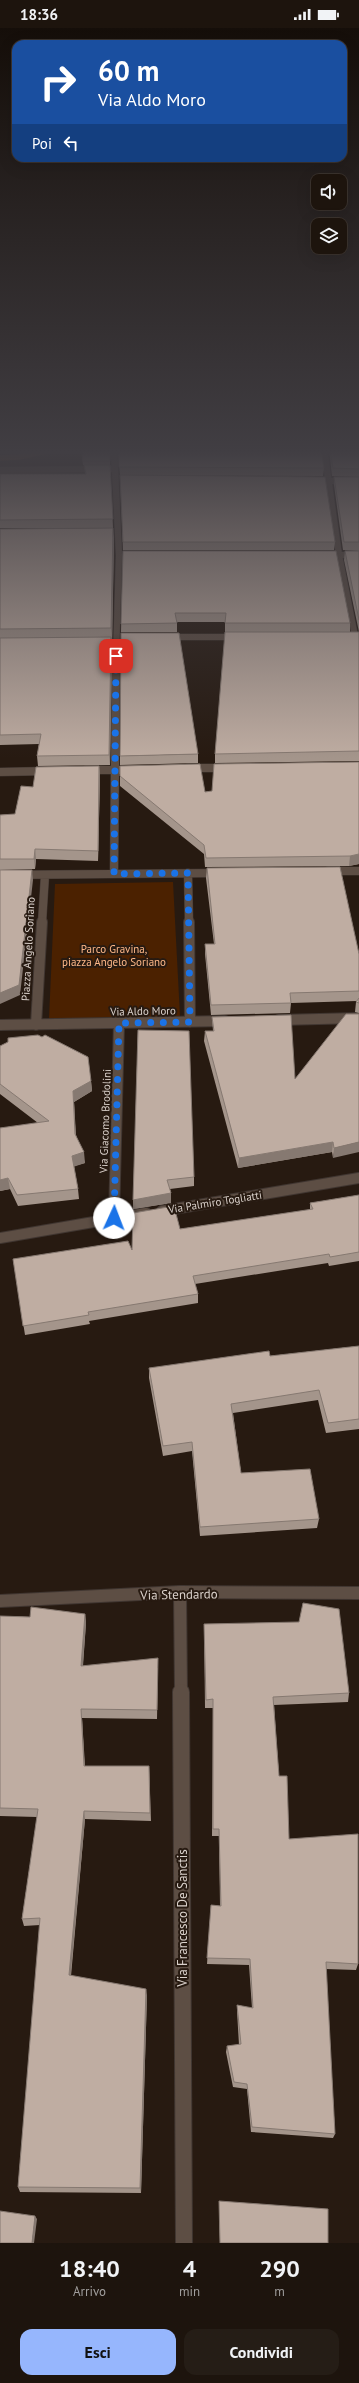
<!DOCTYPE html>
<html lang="it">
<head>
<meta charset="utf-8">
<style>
  :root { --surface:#1d140d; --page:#251d16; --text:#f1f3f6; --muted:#a09e9d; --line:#3b332e; --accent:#96b6fd }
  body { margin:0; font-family:"PT Sans",sans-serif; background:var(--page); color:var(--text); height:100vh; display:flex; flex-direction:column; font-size:15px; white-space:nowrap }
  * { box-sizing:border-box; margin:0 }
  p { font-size:13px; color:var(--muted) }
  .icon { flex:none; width:22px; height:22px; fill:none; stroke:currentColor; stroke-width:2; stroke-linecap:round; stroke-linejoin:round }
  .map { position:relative; height:2215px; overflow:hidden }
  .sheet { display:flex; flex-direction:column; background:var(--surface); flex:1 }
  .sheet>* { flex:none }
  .guide { position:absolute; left:12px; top:12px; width:335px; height:122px; border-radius:12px; box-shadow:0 4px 16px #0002,0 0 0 1px var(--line); background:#1a4fa0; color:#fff; overflow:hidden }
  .fabs { position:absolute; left:311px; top:146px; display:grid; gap:8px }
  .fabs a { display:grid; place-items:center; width:36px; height:36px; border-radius:8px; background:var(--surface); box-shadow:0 4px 16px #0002,0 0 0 1px var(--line); font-size:20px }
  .pin { position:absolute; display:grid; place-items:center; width:34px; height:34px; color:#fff; margin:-17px; border-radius:8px; box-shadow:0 2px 6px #0006 }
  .me { position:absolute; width:44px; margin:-22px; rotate:2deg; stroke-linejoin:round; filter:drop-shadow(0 0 3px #0008) }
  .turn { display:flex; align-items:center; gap:14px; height:84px; padding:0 20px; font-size:18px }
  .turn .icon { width:52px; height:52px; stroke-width:2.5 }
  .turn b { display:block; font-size:28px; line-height:34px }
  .then { display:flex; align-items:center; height:38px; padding:0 20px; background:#0003; gap:8px; font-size:15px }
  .eta { display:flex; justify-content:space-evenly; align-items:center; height:68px; text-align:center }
  .eta b { font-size:24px; font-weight:700; line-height:28px }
  .cta { display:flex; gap:8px; margin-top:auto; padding:8px 20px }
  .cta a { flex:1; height:46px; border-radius:12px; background:var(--accent); color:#111; font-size:16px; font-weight:700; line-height:46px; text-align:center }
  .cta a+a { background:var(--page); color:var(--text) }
  .status { display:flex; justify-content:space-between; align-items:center; height:28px; padding:0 20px; background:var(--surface); direction:ltr }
  .status svg { height:11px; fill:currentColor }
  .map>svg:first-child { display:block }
</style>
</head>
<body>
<div class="status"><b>18:36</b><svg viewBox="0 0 49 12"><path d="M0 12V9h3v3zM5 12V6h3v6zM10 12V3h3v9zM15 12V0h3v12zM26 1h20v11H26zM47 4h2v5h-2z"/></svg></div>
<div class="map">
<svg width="359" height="2215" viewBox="0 0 359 2215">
  <rect width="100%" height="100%" fill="#271a11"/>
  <path fill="#4b2100" d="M173 854 180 988 49 991 55 856Z"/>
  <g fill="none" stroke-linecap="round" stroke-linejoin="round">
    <path stroke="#864c1e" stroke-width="5.5" d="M0 430 19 429 55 421"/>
    <defs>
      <path id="pedestrian" d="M0 442 113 441"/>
      <path id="minor-far4" d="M114 421 119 527 116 629
        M324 421 339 527 355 608
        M314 453H359
        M323 527H359
        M167 609H237"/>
      <path id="minor-far3" d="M188 740H226
        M86 742H122
        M0 744 48 743
        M328 843H359
        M188 845 189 895
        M114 846 116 628
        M0 847 220 845
        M42 895 45 847"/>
      <path id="minor-far2" d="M189 894 190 994
        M279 992 359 990
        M0 997 225 993
        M36 997 42 894
        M162 1183 359 1150
        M114 1190 119 995
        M0 1210 146 1185"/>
      <path id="minor-far1" d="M180 1564 181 1665"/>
      <path id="minor" d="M181 1664 184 2215"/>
      <path id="tertiary" d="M0 1573 180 1564 359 1565"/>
    </defs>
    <use href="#pedestrian" stroke="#403631" stroke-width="7"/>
    <use href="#minor-far4" stroke="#403631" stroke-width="7"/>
    <use href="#minor-far3" stroke="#403631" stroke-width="9"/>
    <use href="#minor-far2" stroke="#403631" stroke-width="12"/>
    <use href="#minor-far1" stroke="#403631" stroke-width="14"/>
    <use href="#minor" stroke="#403631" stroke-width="18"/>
    <use href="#tertiary" stroke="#403631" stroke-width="14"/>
    <use href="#pedestrian" stroke="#5d4e44" stroke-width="6"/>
    <use href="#minor-far4" stroke="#5d4e44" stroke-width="6"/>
    <use href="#minor-far3" stroke="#5d4e44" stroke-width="8"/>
    <use href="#minor-far2" stroke="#5d4e44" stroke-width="10"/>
    <use href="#minor-far1" stroke="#5d4e44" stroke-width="12"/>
    <use href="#minor" stroke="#5d4e44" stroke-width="16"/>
    <use href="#tertiary" stroke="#5d4e44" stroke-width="12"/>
  </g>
  <path fill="#a4958b" d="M81 421H110V437H83Z
    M118 421 324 440 323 448 120 447Z
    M329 421H359V449L332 448Z
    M84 437H110L113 500H0V446H85Z
    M120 447 335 514 334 522H123Z
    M334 449H359V523L343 522 334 457Z
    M0 501 114 509 110 737 38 738 37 728 39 716 0 717Z
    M123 523 350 595V604H225V594H177V604H121Z
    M345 523H359V733L215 735V726L359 604 344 532Z
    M198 726V735L120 737V728Z
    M359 734V836L349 838 205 839 204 826 120 758V748L205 764 212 763Z
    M99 738 100 748 98 833 36 831 35 841 0 842V787L15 786 33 759Z
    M207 840 359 926V985L355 984 356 974 357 973 291 975 290 985 211 987 205 926V916H214L206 850Z
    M359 986 333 1130 332 1124 238 1140 204 1013 205 1003H213L212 989 295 1051Z
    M138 1002 194 1149V1158L170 1161 171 1165V1175L133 1181Z
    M0 1018 91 1053 92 1063 74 1074 76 1107 85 1135 74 1138 78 1161 79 1171 18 1178 10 1161 0 1163V1100L38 1095 0 1066Z
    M359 1167V1233L329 1238 328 1235 195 1256 198 1266V1275L89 1293 90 1296 25 1307 13 1231 132 1222 180 1201 310 1182V1175Z
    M359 1318V1401L326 1405 318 1372 233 1385 241 1445 319 1491 317 1500 200 1508 192 1423 163 1428 149 1350V1340L270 1328Z
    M85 1586 86 1595 83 1638 158 1640 157 1691 82 1690 85 1738H149L151 1793 85 1791 71 1948 147 1967 141 2165 20 2164 18 2159 40 1897 24 1898 22 1891 37 1789 0 1788V1588L30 1589Z
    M204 1596 349 1665 348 1674 274 1677 279 1748 289 1811 358 1936 356 1942 326 1941 335 2106 333 2110 251 2104 247 2061 233 2059 226 2024 227 2018 239 2017 237 1983V1977L252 1980 249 1937 207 1936 211 1877 220 1878 219 1808H212L213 1680H205Z
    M219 2173 328 2215H220L219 2177Z"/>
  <path fill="#867971" d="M113 500 114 509 112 610 111 600Z
    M111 609 112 619 110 737 109 727Z
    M99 738 100 748 98 833V823Z
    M35 821 36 831 35 841 34 831Z
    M359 826V836L349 838 350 828Z
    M32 842 33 852 20 967 0 976V965Z
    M91 1053 92 1063 74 1074 76 1117 73 1063Z
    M333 1114 332 1124 238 1140 239 1130Z
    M359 1114V1124L333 1130 334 1120Z
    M84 1124 85 1135 73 1139 72 1128Z
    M8 1150 10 1161 0 1163V1152Z
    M171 1165V1175L133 1181V1172Z
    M85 1586 86 1595 82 1647 81 1638Z
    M81 1681 82 1690 85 1746 84 1738Z
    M84 1783 85 1791 70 1954 69 1947Z
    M146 1961 147 1967 141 2165 140 2160Z
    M35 2188 37 2191 34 2215H32Z"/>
  <path fill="#bfada2" stroke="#867971" d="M82 421H110V433H83Z
    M119 421H321L324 440 119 439Z
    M330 421H359V441L333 440Z
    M84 437H110L113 491 0 492V446H86Z
    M120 447 325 449 335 514H123Z
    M334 449H359V514H344Z
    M113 500 111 600 0 601V501Z
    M123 523H336L350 595H225L226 585H175L177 595 121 596Z
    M345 523H359V592Z
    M225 604H359V723L215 726Z
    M121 605H179L198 726 120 728Z
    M111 609 109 727 37 728 41 706 0 707V610Z
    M359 734V826L350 828 206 830 204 817 120 748V738L200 736 205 764 212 763 214 736Z
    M99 738 98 823 35 821 34 831H0V787L15 786 21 758 33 759 36 739Z
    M340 839 359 926V963L290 965 291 975 211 977 205 916H215L207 840Z
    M0 842H32L19 957 0 965Z
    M359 970V975L356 974Z
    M346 986H359V1114L334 1120 333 1114 239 1130 205 1003H214L212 989 291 987 295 1051Z
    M138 1002 189 1003 194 1149 167 1152 171 1165 133 1172Z
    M38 1007 42 1009 45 1007 88 1029 91 1053 73 1063 75 1106 84 1124 72 1128 78 1161 17 1167 8 1150 0 1152V1100L49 1093 0 1056V1018L8 1014V1010Z
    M359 1167V1224L330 1229 329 1226 193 1248 198 1266 88 1284 89 1287 23 1298 13 1231 128 1213 132 1222 133 1185 174 1178 180 1201 313 1181 310 1175Z
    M359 1318V1391L328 1395 319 1362 231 1376 241 1445 310 1441 319 1491 200 1499 192 1414 163 1418 149 1340 269 1323 270 1328Z
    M303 1575 339 1581 349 1665 273 1669 279 1748H287L289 1811 358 1806V1936L326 1934 335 2106 252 2099 247 2056 234 2054 227 2018 241 2016 237 1977 253 1980 250 1931 207 1930 211 1877 221 1878 219 1801H213V1671L206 1672 204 1596 299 1594Z
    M31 1579 85 1586 81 1638 158 1630 157 1682 81 1681 84 1738H149L150 1785 84 1783 69 1947 146 1961 140 2160 18 2159 40 1890 22 1891 38 1781 0 1780V1588L30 1589Z
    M219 2173 328 2181V2215H220Z
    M0 2183 35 2188 32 2215H0Z"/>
  <linearGradient id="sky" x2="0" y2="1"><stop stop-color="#150e09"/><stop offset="0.58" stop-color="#413e43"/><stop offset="1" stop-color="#413e43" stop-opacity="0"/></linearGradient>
  <rect width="359" height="731" fill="url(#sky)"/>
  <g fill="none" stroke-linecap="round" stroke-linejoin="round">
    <path stroke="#1a73e8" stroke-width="7" stroke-dasharray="0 12.6" d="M114 1190 119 995 190 994 188 845 114 846 116 628"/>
  </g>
  <g text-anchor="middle" stroke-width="4" stroke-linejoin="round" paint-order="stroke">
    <g font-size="11" fill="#dad1cb" stroke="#271a11">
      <text transform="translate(28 921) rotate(-87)" y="4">Piazza Angelo Soriano</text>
      <text transform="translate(143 983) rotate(-1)" y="4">Via Aldo Moro</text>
      <text transform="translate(105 1093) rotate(-88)" y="4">Via Giacomo Brodolini</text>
      <text transform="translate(215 1174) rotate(-9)" y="4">Via Palmiro Togliatti</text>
    </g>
    <g font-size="11" fill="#feb888" stroke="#271a11">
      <text x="114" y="925">Parco Gravina,<tspan x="114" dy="13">piazza Angelo Soriano</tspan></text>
    </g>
    <g font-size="13" fill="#dad1cb" stroke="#271a11">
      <text transform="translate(179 1566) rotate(-1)" y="5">Via Stendardo</text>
      <text transform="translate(182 1890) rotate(-90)" y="5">Via Francesco De Sanctis</text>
    </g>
  </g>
</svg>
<div class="fabs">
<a><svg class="icon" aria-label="sound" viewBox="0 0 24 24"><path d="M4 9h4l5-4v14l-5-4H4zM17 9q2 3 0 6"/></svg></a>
<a><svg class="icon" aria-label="layers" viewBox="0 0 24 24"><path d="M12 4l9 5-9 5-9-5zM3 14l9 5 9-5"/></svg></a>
</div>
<div class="pin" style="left:116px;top:628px;background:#d93025"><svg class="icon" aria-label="arrive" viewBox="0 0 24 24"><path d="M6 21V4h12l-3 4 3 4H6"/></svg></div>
<svg class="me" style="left:114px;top:1190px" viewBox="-20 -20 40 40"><circle r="19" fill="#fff"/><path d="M0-13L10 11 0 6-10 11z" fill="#1a73e8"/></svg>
<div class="guide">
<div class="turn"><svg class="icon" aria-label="right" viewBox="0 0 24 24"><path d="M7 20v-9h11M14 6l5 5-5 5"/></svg><div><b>60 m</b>Via Aldo Moro</div></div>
<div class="then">Poi<svg class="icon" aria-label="left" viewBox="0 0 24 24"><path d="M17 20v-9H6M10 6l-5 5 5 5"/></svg></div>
</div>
</div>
<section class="sheet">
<div class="eta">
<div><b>18:40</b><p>Arrivo</p></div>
<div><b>4</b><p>min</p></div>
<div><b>290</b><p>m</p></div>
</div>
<div class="cta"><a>Esci</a><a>Condividi</a></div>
</section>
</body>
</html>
